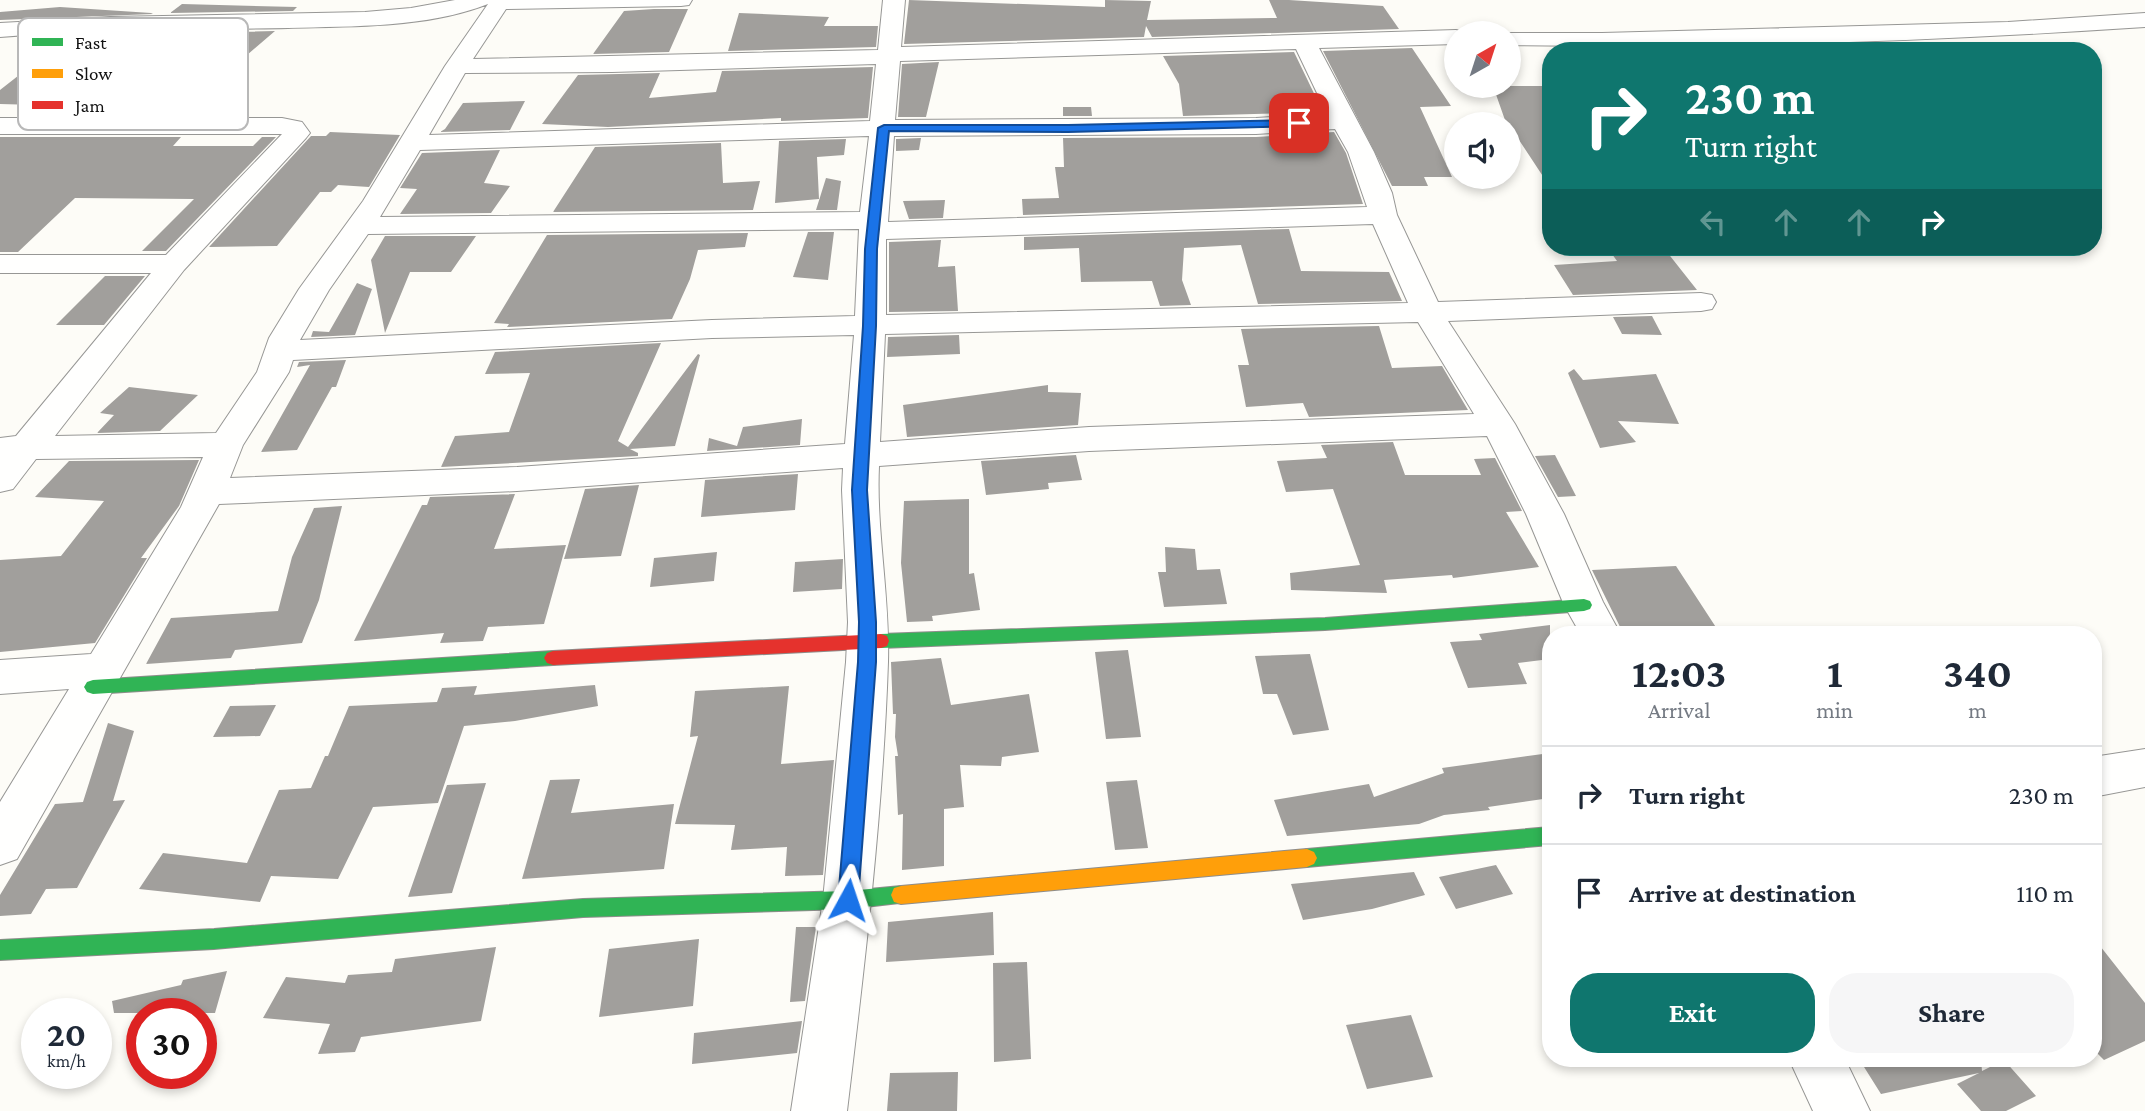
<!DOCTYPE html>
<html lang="en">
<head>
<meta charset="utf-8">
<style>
  :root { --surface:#fff; --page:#f6f6f7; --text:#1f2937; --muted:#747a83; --line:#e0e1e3; --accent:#0f766e }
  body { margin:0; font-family:"Crimson Pro",serif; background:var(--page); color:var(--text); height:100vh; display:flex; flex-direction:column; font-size:26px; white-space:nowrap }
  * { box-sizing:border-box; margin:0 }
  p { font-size:23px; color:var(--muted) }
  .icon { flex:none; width:38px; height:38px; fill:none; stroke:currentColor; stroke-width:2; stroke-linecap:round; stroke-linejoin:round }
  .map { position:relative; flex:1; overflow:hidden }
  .sheet { position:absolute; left:1542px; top:626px; width:560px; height:441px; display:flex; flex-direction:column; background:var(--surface); border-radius:28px; box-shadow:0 4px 10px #0003 }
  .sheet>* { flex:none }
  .guide { position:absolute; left:1542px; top:42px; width:560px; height:214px; border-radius:28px; box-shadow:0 4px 10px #0003; background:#0f766e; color:#fff; overflow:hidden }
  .needle { width:46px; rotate:39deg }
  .buttons { position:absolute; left:1444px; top:21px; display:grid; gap:14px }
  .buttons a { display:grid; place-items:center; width:77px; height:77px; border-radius:50%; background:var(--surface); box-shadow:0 4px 10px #0003; font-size:35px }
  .speed { position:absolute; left:21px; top:998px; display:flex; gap:14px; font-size:35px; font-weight:700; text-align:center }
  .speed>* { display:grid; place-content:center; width:91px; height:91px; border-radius:50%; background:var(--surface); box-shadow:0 4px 10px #0003; line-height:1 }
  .speed small { font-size:18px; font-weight:400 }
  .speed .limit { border:10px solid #d22; background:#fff; color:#111 }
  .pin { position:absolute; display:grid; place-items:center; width:60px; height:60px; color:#fff; margin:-30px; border-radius:14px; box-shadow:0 4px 10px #0006 }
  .me { position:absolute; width:77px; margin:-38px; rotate:5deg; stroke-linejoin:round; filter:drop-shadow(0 0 5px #0008) }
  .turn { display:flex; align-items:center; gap:24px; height:147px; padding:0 28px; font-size:32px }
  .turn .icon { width:91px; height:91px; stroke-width:2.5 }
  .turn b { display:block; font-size:49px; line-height:60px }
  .lanes { display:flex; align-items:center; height:66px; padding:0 28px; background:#0003; justify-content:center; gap:35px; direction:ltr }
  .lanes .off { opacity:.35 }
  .eta { display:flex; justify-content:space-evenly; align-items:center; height:119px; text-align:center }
  .eta b { font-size:42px; font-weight:700; line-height:49px }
  .cta { display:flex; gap:14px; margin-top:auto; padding:14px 28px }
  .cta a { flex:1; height:80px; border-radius:28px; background:var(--accent); color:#fff; font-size:28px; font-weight:700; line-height:80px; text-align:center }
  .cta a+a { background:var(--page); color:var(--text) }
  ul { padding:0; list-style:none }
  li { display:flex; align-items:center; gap:21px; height:98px; padding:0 28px; border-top:2px solid var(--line) }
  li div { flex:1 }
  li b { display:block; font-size:26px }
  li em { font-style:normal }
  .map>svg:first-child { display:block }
</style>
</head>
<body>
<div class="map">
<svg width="2145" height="1111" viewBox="0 0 2145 1111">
  <rect width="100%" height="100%" fill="#fdfcf7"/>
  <path fill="#a19f9c" d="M909 0 1105 7V0L1151 1 1147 20 1277 18 1269 0H1289L1383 6 1399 29 1152 37 1146 26 1144 37 904 44Z
    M182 4 297 7 293 11 170 13Z
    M60 7 151 13 153 14 0 20V12Z
    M654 9H688L669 52 593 54 624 11Z
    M739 13 829 17 824 26H878L876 47 728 51Z
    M275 31 197 98H217L201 115H21L37 105 0 104V90L69 36 45 37Z
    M1412 48 1451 106 1420 107 1452 177H1424L1428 186H1392L1323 51Z
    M1294 52 1323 112 1183 116 1179 84 1163 56Z
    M939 62 926 117H898L902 64Z
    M873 67 868 118 781 121V118L608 127 542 124 578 75 660 73 649 98 716 92 722 71Z
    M1493 86H1550V187L1519 140H1512Z
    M525 101 510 130 440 132 445 129 463 103Z
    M1063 107H1091L1092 116H1063Z
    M330 132 400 135 369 187 338 185 331 192H320L277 246 209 247 311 136H326Z
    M1334 132 1346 153 1363 204 1023 215 1022 199 1059 198 1055 167H1064L1063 138 1256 137Z
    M0 137H181L173 146H253L262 137H276L166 251H142L194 199 75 198 18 252H0Z
    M921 138 919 150 896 151V139Z
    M846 139 844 155 817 157 819 199 775 203 779 141Z
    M721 143 723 183 760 181 753 210 553 212 595 147Z
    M500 150 484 183 510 186 491 213 400 214 417 189 400 188 422 153Z
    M826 178 841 181 837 210H816Z
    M945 200 943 218 909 219 903 201Z
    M1289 229 1301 271 1389 272 1402 301 1258 304 1241 245 1184 248 1182 280 1191 305 1160 306 1152 281 1081 282 1079 248 1024 250V237Z
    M808 232H834L828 280 793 277Z
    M748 233 745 247 698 250 690 279 672 319 507 327 509 324 494 323 547 235Z
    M385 236H476L451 272H410L385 333 371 260Z
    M941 240 938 267 955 266 958 311 889 312V242Z
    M1607 247H1663L1697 290 1573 295 1554 265 1617 261Z
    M105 276H145L104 325H56Z
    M357 283 372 289 355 335 311 337 313 331 329 332Z
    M1652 316 1662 335 1622 334 1613 317Z
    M1379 326 1392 368 1442 366 1468 410 1309 417 1303 403 1246 407 1238 365H1249L1241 329Z
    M959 335 960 354 887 357 888 337Z
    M661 343 618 441 628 447 698 354 700 355 675 446 630 449 638 453V456L441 467 455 436 509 432 530 373 485 374 495 352Z
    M346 360 336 387H332L297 450 261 452 310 365 297 367 299 362Z
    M1574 369 1583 380 1656 374 1679 424 1618 421 1636 442 1600 448 1568 373Z
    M1048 385V392L1081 393 1078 425 907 437 903 405Z
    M129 387 198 395 160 431 97 433 114 415 100 413Z
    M802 419 800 445 707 451 709 438 737 446 743 427Z
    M1393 442 1405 475H1481L1474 459 1495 458 1522 511 1506 512 1539 567 1453 578 1452 575 1384 580 1387 593 1291 590 1290 573 1360 565 1333 489 1286 492 1277 461 1327 458 1321 445Z
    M1076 455 1082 480 1048 483 1049 489 986 495 981 461Z
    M1555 455 1576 496 1558 497 1535 456Z
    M199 460 179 506 141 558H147L95 643 0 652V560L61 556 104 501 35 497 69 461Z
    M798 474 795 510 701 517 705 480Z
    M639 485 621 556 564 559 585 489Z
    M515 494 494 549 566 545 544 624 488 627 483 641 440 643 444 633 354 641 422 505H427L430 497Z
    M969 499V574L974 573 980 610 932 616 933 621 907 622 901 563 904 501Z
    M342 506 319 600 302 643 235 650 231 658 146 664 171 618 278 611 292 557 314 508Z
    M1165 547 1195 549 1197 570 1220 569 1227 604 1164 607 1158 572H1166Z
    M717 552 714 581 650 587 654 558Z
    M843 559 842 589 793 592 795 562Z
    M1676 566 1721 635H1624L1592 570Z
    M1550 625V659L1518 663 1527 684 1468 688 1450 642 1482 640 1479 634Z
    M1128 650 1141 737 1106 739 1095 652Z
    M1310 654 1329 730 1293 735 1277 694H1263L1255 656Z
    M941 658 951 705 1029 694 1039 752 1002 757 1001 766 960 765 964 807 944 809V866L902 870 903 814 898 815 895 756H898L895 737 896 714H893L891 662Z
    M595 685 598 706 515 721 464 726 438 803 373 807 338 879 271 876 260 902 139 889 163 853 247 863 279 790 311 788 325 756H328L349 706 437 702 442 688 477 686 474 695Z
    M789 686 781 764 834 760 823 875 785 876 787 847 731 850 735 825 675 824 698 736 690 737 695 691Z
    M276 705 260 736 213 737 230 706Z
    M108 723 134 731 113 801 125 800 77 888 46 889 31 914 0 916V895L55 804 83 802Z
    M1550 753V798L1488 807 1490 810 1444 815 1419 824 1287 836 1274 800 1369 784 1374 797 1444 773 1442 768Z
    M580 779 571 813 674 804 664 869 522 879 550 780Z
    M1137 780 1148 848 1115 850 1106 782Z
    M486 783 452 893 408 897 447 785Z
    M1496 865 1513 894 1456 909 1439 877Z
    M1414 872 1425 895 1372 909 1303 920 1291 884Z
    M993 912 994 955 886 962 888 922Z
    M796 927H816L805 1001 790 1002Z
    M2093 937 2145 1003V1041L2104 1060 2093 1049Z
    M699 939 693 1006 599 1017 609 949Z
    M496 947 481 1021 361 1037 355 1052 318 1054 330 1024 263 1018 286 977 345 983 348 975 392 972 395 959Z
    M1027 962 1031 1059 994 1062 993 963Z
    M227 971 215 1013H114L112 1001 181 985 183 980Z
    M1411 1015 1433 1077 1367 1089 1346 1025Z
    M802 1021 797 1053 692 1064 694 1033Z
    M1859 1059H1981L1982 1071 2004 1060 2036 1096 2006 1111H1981L1957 1084 1979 1073 1881 1094Z
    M958 1072 957 1111H887L890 1073Z"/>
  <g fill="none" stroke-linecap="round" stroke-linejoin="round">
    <defs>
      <path id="street" d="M692 0 689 5 681 6 506 9 473 59 878 50 883 0H905L901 47 1456 30 1464 32 1456 33V44L1319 48 1374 152 1392 193 1397 215 1438 302 1701 293 1712 295 1716 302 1712 309 1701 311 1448 321 1515 424 1564 514 1603 602 1621 635H1581L1564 605 1526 514 1487 436 1089 451 879 466C876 531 890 596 888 662 883 812 865 962 847 1111H791L823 900 846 662 848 622 842 490 843 468 517 491 219 504 17 859 0 865V802L69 689 0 694V660L91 654 181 507 203 457 36 459 13 489 0 492V438L16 436 151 273H0V255H166L282 134H0V118H282L302 122 310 133 306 138 184 270 55 436 216 433 257 372 269 338 299 289 363 201 445 66 488 4C427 28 354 26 288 28 192 30 96 29 0 37V23L110 17 365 12 411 8 455 0ZM1296 49 1327 114 1256 118 895 120 900 61ZM876 64 870 121 429 135 465 73 612 72ZM1335 129 1348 152 1367 207 888 222 894 136 1256 134ZM869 136 860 212 380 217 420 150ZM1373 224 1408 303 886 315V239ZM859 229 855 316 712 320 300 340 329 290 368 234ZM1418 322 1474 414 1089 427 880 442 885 334ZM854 335 845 444 517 467 230 478 243 445 289 372 293 360 712 338Z
        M2145 13V27C1934 41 1720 49 1508 45V33H1500H1602L2008 22Z
        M2145 749V787L2093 797V757Z
        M1789 1059H1845L1870 1111H1813Z"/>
      <path id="fast" d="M1584 599 1590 601 1592 605 1590 609 1584 611 1325 630 881 648 875 646 873 641 875 636 881 634 1325 618Z
        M553 651 559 653 562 658 559 663 553 665 93 694 87 692 84 687 87 682 93 680Z
        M1550 827V845L1307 867 1300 864 1297 858 1300 852 1307 849Z
        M901 886 908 888 911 895 908 902 848 909 583 917 214 949 0 960V940L214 929 583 899 848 891Z"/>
      <path id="slow" d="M1307 849 1314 852 1317 858 1314 864 1307 867 901 904 894 902 891 895 894 888 901 886Z"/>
      <path id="jam" d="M881 634 887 636 889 641 887 646 881 648 553 665 547 663 544 658 547 653 553 651Z"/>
    </defs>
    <use href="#street" stroke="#979795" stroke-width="2"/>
    <use href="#fast" stroke="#8e8d8b" stroke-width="2"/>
    <use href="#slow" stroke="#8e8d8b" stroke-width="2"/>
    <use href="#jam" stroke="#8e8d8b" stroke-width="2"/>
    <use href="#street" fill="#fffffe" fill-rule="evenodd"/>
    <use href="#fast" fill="#30b455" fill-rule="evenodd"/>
    <use href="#slow" fill="#ff9f0a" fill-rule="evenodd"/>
    <use href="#jam" fill="#e5322d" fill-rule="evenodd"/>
  </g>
  <path fill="#1a73e8" stroke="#114b97" stroke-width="2" d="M1299 120 1303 121V126L1068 132 889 131 877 249 876 326 867 490 876 622V662L858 900 855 907 848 910 841 907 838 900 858 662 859 622 852 490 863 326 865 249 878 128 884 125H1068Z"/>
  <rect x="18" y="18" width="230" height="112" rx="10" fill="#fff" stroke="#b8b8b8" stroke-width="2"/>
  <rect x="32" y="38" width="31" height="8" fill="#30b455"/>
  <rect x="32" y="69" width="31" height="9" fill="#ff9f0a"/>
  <rect x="32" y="101" width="31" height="8" fill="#e5322d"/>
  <g font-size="19" fill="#111">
    <text x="75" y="49">Fast</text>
    <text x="75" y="80">Slow</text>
    <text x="75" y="112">Jam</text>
  </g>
</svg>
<div class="buttons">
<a><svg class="needle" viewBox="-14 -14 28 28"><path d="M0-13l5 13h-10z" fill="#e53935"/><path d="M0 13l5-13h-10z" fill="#747a83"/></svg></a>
<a><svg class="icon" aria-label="sound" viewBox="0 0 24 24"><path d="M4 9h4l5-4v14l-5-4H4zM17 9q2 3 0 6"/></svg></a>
</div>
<div class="speed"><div>20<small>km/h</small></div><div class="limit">30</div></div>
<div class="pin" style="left:1299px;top:123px;background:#d93025"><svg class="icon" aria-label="arrive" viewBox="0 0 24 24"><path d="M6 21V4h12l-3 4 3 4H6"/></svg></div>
<svg class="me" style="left:848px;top:900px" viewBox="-20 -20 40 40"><path d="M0-17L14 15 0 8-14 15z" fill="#1a73e8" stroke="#fff" stroke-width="4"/></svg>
<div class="guide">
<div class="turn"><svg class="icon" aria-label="right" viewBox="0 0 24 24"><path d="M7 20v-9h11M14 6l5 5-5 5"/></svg><div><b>230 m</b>Turn right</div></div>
<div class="lanes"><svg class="icon off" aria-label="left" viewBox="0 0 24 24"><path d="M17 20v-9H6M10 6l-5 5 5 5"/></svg><svg class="icon off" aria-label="ahead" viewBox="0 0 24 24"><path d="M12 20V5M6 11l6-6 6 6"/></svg><svg class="icon off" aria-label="ahead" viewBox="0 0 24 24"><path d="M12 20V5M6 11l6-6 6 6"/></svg><svg class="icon" aria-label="right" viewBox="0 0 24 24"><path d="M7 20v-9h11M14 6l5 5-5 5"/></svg></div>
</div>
<section class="sheet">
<div class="eta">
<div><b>12:03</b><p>Arrival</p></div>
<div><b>1</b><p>min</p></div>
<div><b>340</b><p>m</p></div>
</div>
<ul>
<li><svg class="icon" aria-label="right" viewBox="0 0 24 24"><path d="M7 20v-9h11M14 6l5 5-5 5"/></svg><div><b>Turn right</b></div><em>230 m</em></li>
<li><svg class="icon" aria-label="arrive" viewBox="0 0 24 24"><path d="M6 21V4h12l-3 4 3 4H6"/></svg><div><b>Arrive at destination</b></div><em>110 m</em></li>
</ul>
<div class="cta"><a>Exit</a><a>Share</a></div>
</section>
</div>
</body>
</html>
